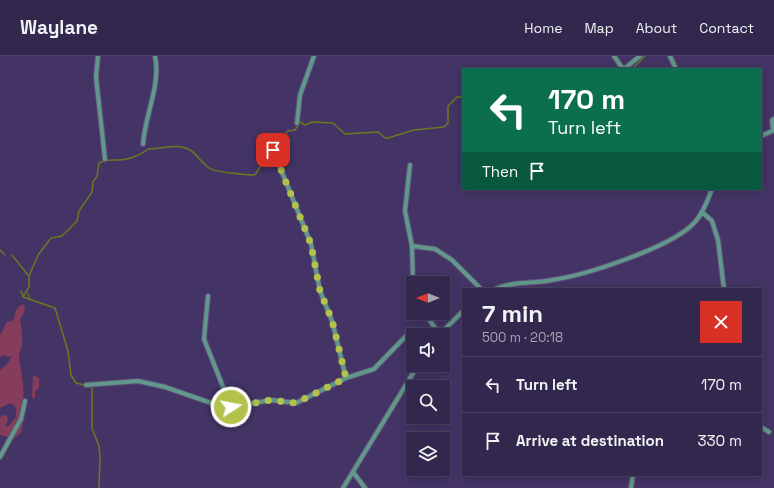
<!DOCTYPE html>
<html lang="en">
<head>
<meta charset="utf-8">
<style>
  :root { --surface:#32274c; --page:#3a2f53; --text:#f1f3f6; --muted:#a8a5b5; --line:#4d4464 }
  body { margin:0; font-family:"Space Grotesk",sans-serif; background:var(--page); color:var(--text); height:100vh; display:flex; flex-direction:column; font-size:15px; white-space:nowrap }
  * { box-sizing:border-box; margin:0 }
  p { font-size:13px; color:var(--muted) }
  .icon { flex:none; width:22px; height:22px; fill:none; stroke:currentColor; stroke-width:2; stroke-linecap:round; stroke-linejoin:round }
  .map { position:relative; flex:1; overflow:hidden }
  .sheet { position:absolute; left:462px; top:232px; width:300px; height:188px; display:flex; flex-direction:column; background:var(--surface); border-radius:0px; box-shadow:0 2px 10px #0003,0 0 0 1px var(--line) }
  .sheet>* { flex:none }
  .banner { position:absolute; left:462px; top:12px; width:300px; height:122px; border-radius:0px; box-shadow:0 2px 10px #0003,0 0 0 1px var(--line); background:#0b6e4f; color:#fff; overflow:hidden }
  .needle { width:26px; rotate:270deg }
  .tools { position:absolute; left:406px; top:220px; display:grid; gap:8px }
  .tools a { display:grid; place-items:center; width:44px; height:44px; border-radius:0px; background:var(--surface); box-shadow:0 2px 10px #0003,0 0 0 1px var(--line); font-size:20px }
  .pin { position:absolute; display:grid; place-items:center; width:34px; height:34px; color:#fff; margin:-17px; border-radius:8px; box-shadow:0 2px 6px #0006 }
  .me { position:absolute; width:44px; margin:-22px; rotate:79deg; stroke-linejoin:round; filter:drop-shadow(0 0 3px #0008) }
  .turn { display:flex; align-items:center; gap:14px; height:84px; padding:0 20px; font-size:18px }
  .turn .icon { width:52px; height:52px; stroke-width:2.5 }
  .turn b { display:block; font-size:28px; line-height:34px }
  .then { display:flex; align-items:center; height:38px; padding:0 20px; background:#0003; gap:8px; font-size:15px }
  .round { display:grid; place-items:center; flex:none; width:42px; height:42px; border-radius:0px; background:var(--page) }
  .head { display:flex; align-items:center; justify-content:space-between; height:68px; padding:0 20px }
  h1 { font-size:24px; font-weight:600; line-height:30px }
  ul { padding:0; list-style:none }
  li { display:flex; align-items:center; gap:12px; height:56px; padding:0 20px; border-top:1px solid var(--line) }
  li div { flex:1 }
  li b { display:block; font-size:15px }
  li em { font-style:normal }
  header { display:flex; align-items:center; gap:24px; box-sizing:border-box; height:56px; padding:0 20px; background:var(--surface); border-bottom:1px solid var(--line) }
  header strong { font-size:19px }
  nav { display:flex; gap:22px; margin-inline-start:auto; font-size:14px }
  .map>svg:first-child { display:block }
</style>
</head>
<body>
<header>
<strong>Waylane</strong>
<nav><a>Home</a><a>Map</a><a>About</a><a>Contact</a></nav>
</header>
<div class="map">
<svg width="774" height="432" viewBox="0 0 774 432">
  <rect width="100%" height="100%" fill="#433465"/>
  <path fill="#863c5b" d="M23 248 25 251 24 257 20 263C21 271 23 280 22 289 21 293 19 297 19 301 21 317 26 332 22 348L26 353 21 376 15 382 0 379V362L2 359 7 360 8 364 5 370H9L16 361V352L11 347 0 352V314L8 307 12 300 9 301 2 299 0 301V279L7 266 14 264C14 257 17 251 23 248Z
    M33 319 39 322V331L35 336V342H32Z"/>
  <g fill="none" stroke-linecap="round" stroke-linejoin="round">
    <path stroke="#6d7720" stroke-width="1.5" d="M632 13 645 0
      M0 194 5 199
      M12 199 28 219
      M21 235 23 240
      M28 238 30 244
      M84 329 76 327 71 319 68 295 55 252 23 241 29 231V220L38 199 51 182 62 180 77 165 79 155 92 136 93 126 97 120 99 107C106 103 111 104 118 104 128 104 141 99 148 93 159 93 171 89 182 91 195 93 199 105 209 112 214 116 247 119 255 119L267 100 288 75 295 74 300 66 305 69 312 66 333 67 345 78 378 76 385 82H388L414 74 444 71 448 67V50L457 41H463
      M90 331 92 333V372L99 390 100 401 99 432"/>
    <defs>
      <path id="street" d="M98 0 96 21 105 103
        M614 0 623 13
        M670 0 676 13
        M624 13 640 0
        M297 67 300 39 314 0
        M773 75 772 64 774 63
        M761 80 774 74
        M143 88C145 58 161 30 155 0
        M273 94 311 188 320 235 332 265 346 322
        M410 109 405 155 412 190 413 227
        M702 156 712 165 718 184 724 233
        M412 190 435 193 452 204 481 233
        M495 233C513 225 533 228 552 224 586 219 673 191 695 166 703 157 708 144 712 133
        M208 240 204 283 231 351
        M439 279 463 255
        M86 329 138 325 165 331 217 349 231 351 271 344 296 347 346 322 374 313 408 278 414 274 439 278 425 257
        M761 371 769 376
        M0 401 21 363 25 345
        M353 416 365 432
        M343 432 418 309
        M631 432 633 419"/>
    </defs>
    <use href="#street" stroke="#5f527d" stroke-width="6"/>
    <use href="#street" stroke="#61988a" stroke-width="4"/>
  </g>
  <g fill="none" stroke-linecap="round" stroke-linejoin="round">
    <path stroke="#b3c24b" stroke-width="7" stroke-dasharray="0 12.6" d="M231 351 271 344 296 347 346 322 332 264 320 235 311 188 273 94"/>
  </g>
</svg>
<div class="tools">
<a><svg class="needle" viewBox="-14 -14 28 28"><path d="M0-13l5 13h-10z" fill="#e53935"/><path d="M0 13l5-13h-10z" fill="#a8a5b5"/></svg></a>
<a><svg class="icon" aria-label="sound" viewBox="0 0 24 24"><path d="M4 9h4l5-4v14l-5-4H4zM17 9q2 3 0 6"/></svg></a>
<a><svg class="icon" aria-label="search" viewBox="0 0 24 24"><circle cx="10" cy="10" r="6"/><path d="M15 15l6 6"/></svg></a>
<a><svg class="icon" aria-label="layers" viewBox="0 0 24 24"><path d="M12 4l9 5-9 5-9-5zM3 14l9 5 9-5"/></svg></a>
</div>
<div class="pin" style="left:273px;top:94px;background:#d93025"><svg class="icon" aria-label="arrive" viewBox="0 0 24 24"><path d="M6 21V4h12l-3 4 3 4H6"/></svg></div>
<svg class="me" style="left:231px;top:351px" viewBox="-20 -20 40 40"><circle r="17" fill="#b3c24b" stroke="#fff" stroke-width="3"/><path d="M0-11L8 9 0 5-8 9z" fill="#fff"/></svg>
<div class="banner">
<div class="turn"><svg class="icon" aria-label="left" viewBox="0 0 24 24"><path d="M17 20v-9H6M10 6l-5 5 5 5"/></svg><div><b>170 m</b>Turn left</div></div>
<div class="then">Then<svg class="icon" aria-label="arrive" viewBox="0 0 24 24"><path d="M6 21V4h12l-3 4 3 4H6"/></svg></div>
</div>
<section class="sheet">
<div class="head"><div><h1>7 min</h1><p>500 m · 20:18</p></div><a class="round" style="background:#d93025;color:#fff"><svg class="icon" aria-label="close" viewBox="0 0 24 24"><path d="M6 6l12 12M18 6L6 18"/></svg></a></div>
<ul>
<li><svg class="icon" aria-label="left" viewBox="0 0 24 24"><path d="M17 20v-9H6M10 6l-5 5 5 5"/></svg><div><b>Turn left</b></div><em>170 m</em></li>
<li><svg class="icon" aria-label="arrive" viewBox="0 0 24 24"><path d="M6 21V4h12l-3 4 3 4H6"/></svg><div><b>Arrive at destination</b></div><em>330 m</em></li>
</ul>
</section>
</div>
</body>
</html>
